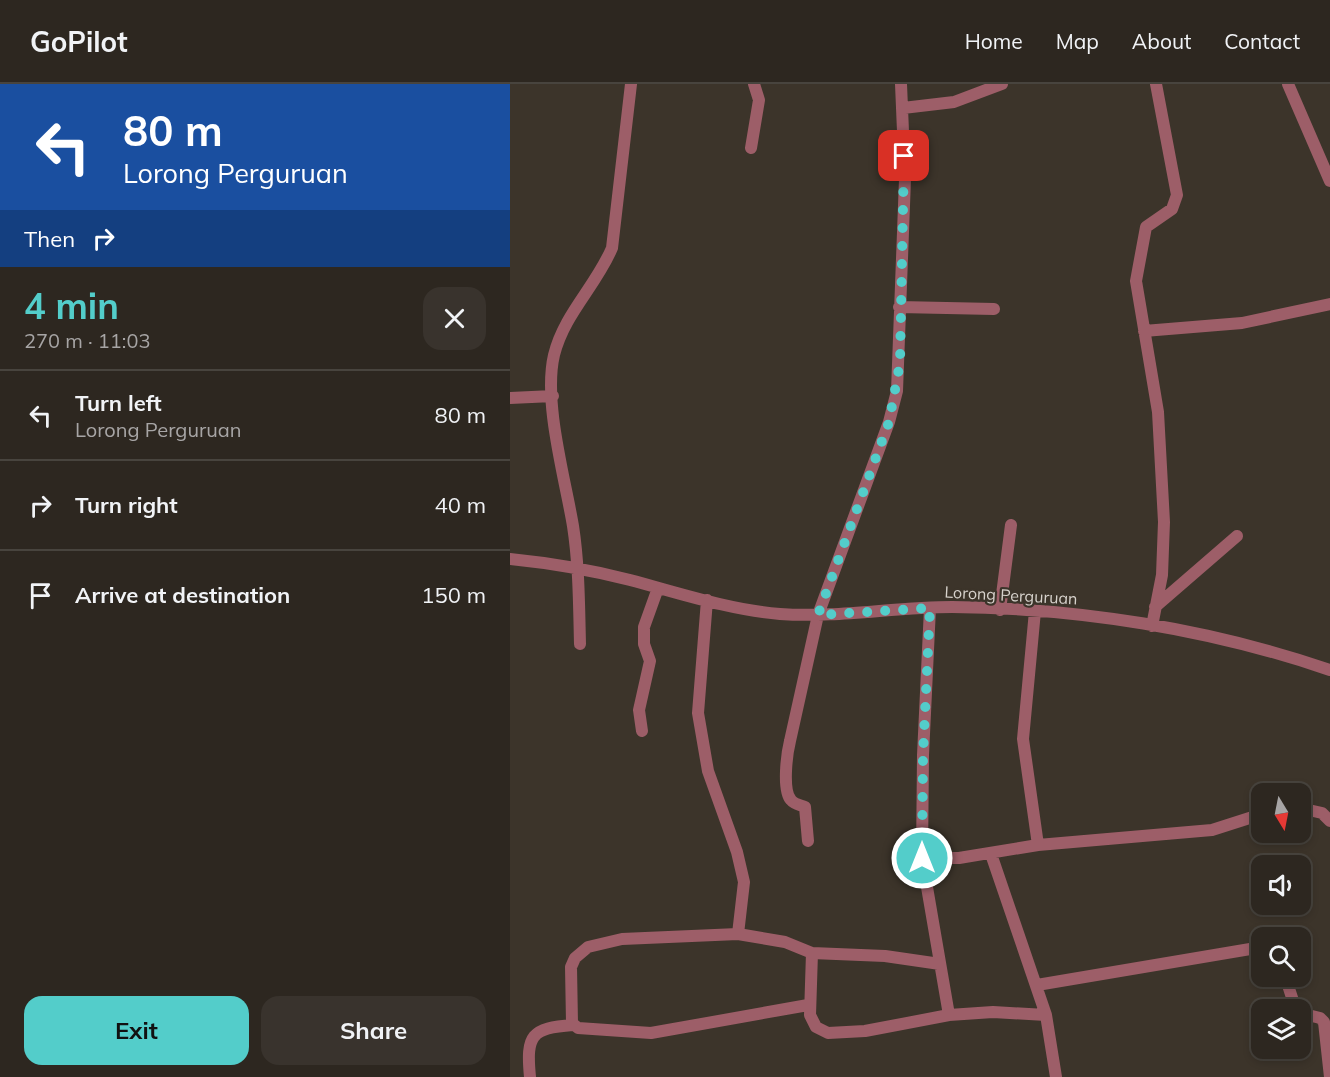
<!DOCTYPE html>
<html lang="en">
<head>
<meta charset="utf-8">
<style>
  :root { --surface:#2d2720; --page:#39332d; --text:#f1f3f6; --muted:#a7a5a5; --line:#48443e; --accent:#53cdca }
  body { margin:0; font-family:Mulish,sans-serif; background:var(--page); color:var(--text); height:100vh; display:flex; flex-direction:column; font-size:22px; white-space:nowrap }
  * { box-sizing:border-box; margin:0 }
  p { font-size:20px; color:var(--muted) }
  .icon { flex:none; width:33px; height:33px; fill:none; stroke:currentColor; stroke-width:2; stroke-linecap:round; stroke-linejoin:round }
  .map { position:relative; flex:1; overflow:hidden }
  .side { display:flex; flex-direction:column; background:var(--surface); width:510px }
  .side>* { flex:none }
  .hud { background:#1a4fa0; color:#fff; overflow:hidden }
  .needle { width:39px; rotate:170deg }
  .fabs { position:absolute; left:741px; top:699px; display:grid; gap:12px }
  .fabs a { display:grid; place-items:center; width:60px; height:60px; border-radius:12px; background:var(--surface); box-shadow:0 3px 9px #0003,0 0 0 2px var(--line); font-size:30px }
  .pin { position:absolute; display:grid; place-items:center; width:51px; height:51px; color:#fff; margin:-26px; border-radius:12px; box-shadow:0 3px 9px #0006 }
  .me { position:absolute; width:66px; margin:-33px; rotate:0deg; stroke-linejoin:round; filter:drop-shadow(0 0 4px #0008) }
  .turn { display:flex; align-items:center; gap:21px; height:126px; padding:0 24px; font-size:27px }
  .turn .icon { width:78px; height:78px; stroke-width:2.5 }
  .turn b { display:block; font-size:42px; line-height:51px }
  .then { display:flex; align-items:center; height:57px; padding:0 24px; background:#0003; gap:12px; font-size:22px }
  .round { display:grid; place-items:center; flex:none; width:63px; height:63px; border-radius:18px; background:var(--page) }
  .head { display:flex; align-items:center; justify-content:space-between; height:102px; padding:0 24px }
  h1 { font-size:36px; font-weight:700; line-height:45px; color:var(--accent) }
  .cta { display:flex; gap:12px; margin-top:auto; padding:12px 24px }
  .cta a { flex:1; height:69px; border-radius:18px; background:var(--accent); color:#111; font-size:24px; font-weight:700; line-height:69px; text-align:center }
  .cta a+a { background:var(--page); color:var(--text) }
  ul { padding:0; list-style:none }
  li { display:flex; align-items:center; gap:18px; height:90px; padding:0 24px; border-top:2px solid var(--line) }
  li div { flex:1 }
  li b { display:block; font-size:22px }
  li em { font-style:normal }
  header { display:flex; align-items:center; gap:36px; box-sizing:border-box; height:84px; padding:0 30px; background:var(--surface); border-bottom:2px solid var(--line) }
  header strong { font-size:28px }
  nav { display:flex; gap:33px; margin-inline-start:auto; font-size:21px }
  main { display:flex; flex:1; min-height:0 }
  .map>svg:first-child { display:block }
</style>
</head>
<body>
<header>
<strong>GoPilot</strong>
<nav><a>Home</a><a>Map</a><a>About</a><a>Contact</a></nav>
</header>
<main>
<section class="side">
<div class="hud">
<div class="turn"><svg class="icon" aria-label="left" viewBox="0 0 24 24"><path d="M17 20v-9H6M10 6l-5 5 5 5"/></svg><div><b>80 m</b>Lorong Perguruan</div></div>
<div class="then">Then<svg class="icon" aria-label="right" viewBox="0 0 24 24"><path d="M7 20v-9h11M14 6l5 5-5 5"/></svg></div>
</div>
<div class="head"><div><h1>4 min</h1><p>270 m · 11:03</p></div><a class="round"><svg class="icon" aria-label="close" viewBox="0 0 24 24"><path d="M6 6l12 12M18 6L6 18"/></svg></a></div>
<ul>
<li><svg class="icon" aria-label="left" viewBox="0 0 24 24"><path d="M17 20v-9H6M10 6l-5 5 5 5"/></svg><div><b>Turn left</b><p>Lorong Perguruan</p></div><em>80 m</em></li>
<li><svg class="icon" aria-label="right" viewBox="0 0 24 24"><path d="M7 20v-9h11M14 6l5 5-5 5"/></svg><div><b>Turn right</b></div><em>40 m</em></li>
<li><svg class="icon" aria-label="arrive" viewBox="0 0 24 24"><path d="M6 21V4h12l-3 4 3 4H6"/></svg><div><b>Arrive at destination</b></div><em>150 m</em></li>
</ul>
<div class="cta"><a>Exit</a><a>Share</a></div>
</section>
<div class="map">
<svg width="820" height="993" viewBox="0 0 820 993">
  <rect width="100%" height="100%" fill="#3c342a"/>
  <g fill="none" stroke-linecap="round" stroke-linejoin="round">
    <path stroke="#9d5e68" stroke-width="12" d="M778 0 820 97
      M393 24 444 18 492 0
      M241 64 249 16 244 0
      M389 223 484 225
      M634 247 732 239 820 220
      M0 314 43 312
      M0 475C40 479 81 486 120 496 169 509 220 526 270 530 327 534 385 523 442 523 569 524 700 545 820 586
      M197 516 188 629 198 687 227 768 234 798 228 850 275 858 302 869 300 931 306 943 318 949 355 947 439 931
      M645 523 727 452
      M420 524 413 671 412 774H449L528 761 702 746 752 730
      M490 526 501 441
      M525 527 513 655 528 761
      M642 542 652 491 654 438 648 328 626 197 636 143 662 125 667 111 646 0
      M70 560C69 521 69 481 63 442 55 394 33 318 44 271 54 230 86 202 102 164L121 0
      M132 647 129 626 140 577 134 560V543L148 504
      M790 724 812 729 820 737
      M298 757 295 723C290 721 284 720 281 716 272 706 277 669 280 657L308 531 379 338 387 307 395 95 391 0
      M412 774 439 931 483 928 536 931 481 770
      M228 850 112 855 78 863 65 874 61 883 62 939 68 944 141 949 298 921
      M302 869 375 872 430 880
      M775 892 786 926
      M527 901 752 863
      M790 929 810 934 814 938 820 993
      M536 931 546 993
      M20 993C16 951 21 944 63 941"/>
  </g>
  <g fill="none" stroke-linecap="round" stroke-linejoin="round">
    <path stroke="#53cdca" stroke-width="10" stroke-dasharray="0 18" d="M394 72 390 279 379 338 308 531 420 524 413 671 412 774"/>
  </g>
  <g text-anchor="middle" stroke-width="4.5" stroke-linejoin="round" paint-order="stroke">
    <g font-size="16" fill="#d7d2cc" stroke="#3c342a">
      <text transform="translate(501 511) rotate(3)" y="6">Lorong Perguruan</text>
    </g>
  </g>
</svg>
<div class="fabs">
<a><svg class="needle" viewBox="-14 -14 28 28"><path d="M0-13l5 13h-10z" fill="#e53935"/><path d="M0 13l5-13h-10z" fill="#a7a5a5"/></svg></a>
<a><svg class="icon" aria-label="sound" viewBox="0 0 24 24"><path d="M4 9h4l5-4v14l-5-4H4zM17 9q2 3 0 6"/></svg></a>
<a><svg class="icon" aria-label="search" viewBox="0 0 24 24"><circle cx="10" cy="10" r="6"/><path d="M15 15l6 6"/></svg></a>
<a><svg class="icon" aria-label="layers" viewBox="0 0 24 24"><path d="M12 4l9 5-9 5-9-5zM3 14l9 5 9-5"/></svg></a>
</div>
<div class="pin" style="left:394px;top:72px;background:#d93025"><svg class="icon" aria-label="arrive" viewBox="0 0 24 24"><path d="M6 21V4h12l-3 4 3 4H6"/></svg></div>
<svg class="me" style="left:412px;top:774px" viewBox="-20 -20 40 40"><circle r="17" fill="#53cdca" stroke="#fff" stroke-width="3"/><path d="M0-11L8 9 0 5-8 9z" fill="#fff"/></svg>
</div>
</main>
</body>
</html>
